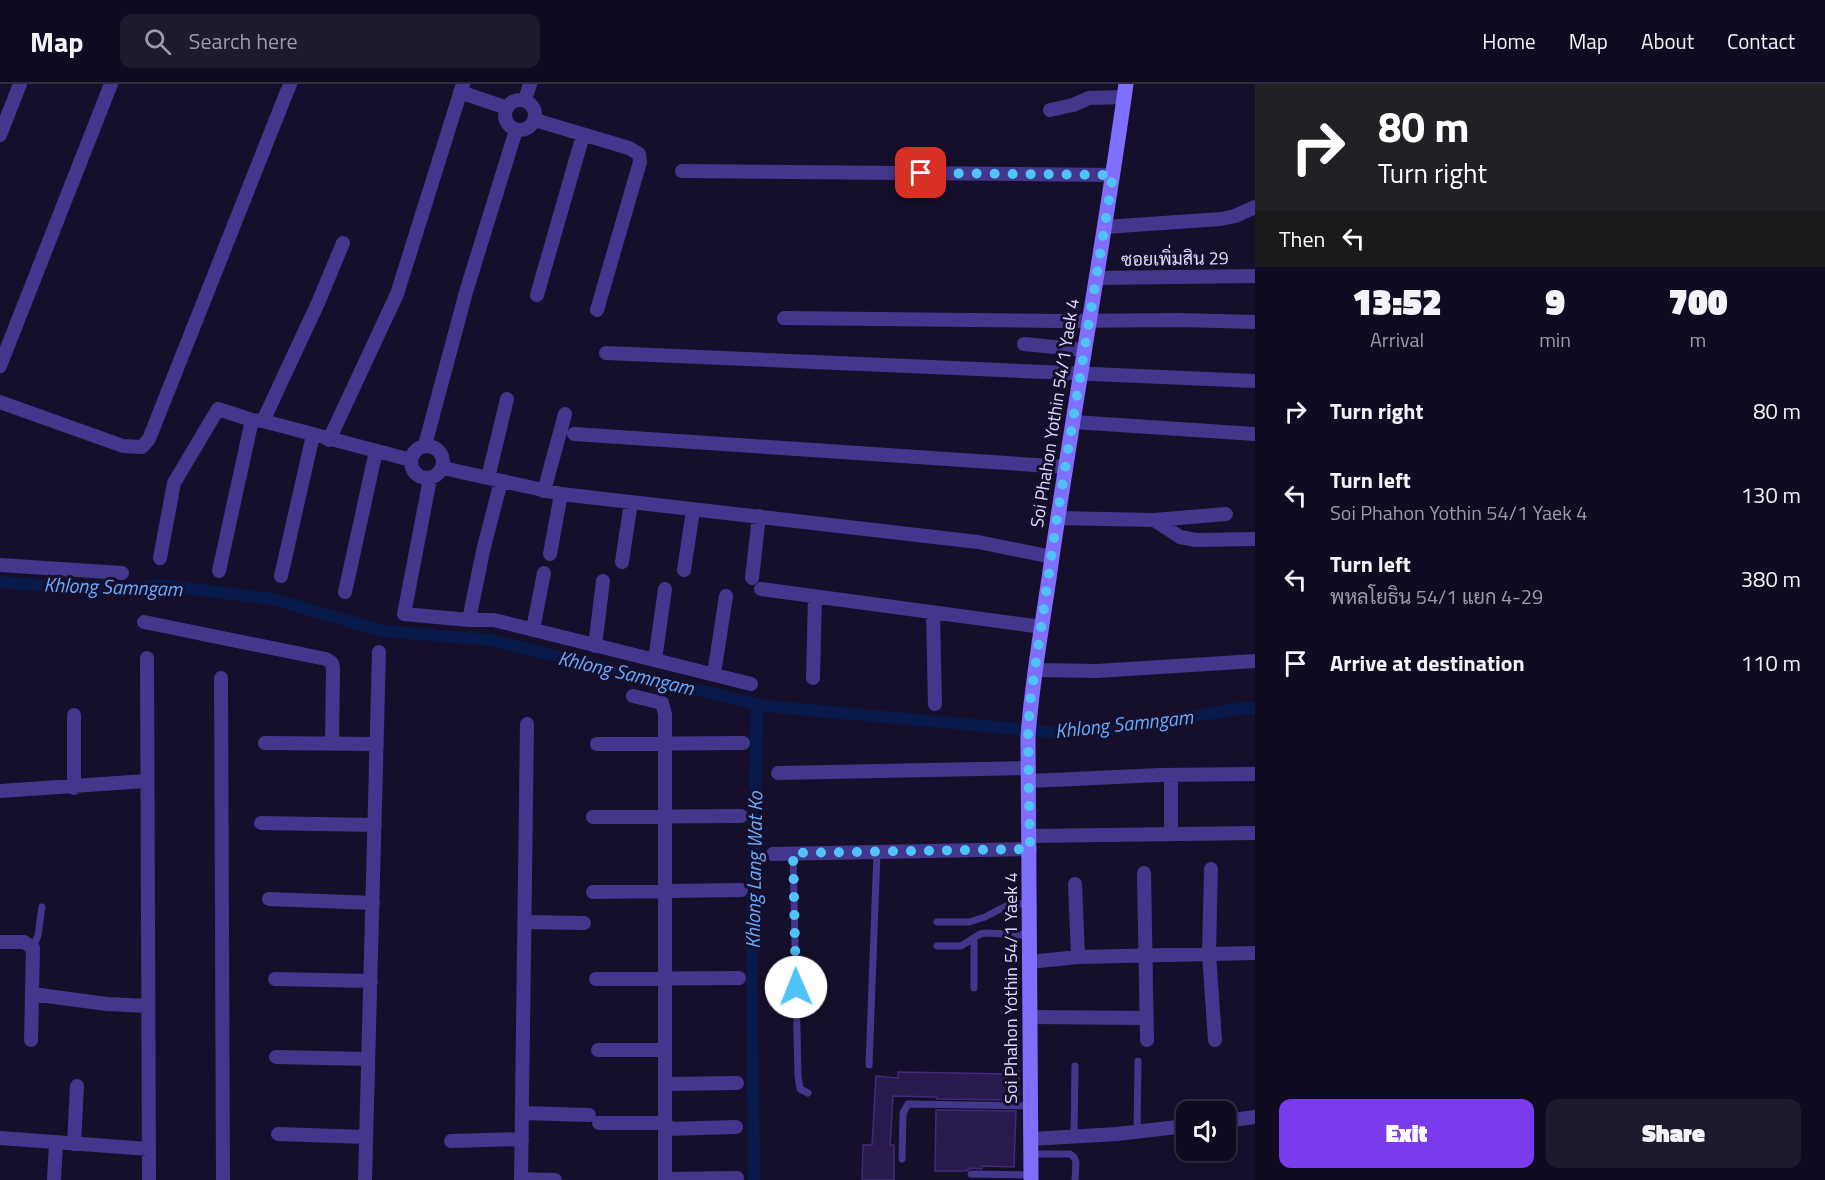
<!DOCTYPE html>
<html lang="en">
<head>
<meta charset="utf-8">
<style>
  :root { --surface:#100b20; --page:#1e192d; --text:#f1f3f6; --muted:#9c9ba5; --line:#302b3e; --accent:#7c3aed }
  body { margin:0; font-family:"Titillium Web",Sarabun,sans-serif; background:var(--page); color:var(--text); height:100vh; display:flex; flex-direction:column; font-size:22px; white-space:nowrap }
  * { box-sizing:border-box; margin:0 }
  p { font-size:20px; color:var(--muted) }
  .icon { flex:none; width:33px; height:33px; fill:none; stroke:currentColor; stroke-width:2; stroke-linecap:round; stroke-linejoin:round }
  .map { position:relative; flex:1; overflow:hidden }
  .panel { display:flex; flex-direction:column; background:var(--surface); width:570px }
  .panel>* { flex:none }
  .banner { background:#202124; color:#fff; overflow:hidden }
  .tools { position:absolute; left:1176px; top:1017px; display:grid; gap:12px }
  .tools a { display:grid; place-items:center; width:60px; height:60px; border-radius:12px; background:var(--surface); box-shadow:0 2px 4px #0004,0 0 0 2px var(--line); font-size:30px }
  .pin { position:absolute; display:grid; place-items:center; width:51px; height:51px; color:#fff; margin:-26px; border-radius:12px; box-shadow:0 3px 9px #0006 }
  .me { position:absolute; width:66px; margin:-33px; rotate:359deg; stroke-linejoin:round; filter:drop-shadow(0 0 4px #0008) }
  .turn { display:flex; align-items:center; gap:21px; height:126px; padding:0 24px; font-size:27px }
  .turn .icon { width:78px; height:78px; stroke-width:2.5 }
  .turn b { display:block; font-size:42px; line-height:51px }
  .then { display:flex; align-items:center; height:57px; padding:0 24px; background:#0003; gap:12px; font-size:22px }
  .eta { display:flex; justify-content:space-evenly; align-items:center; height:102px; text-align:center }
  .eta b { font-size:36px; font-weight:800; line-height:42px }
  .primary-button { display:flex; gap:12px; margin-top:auto; padding:12px 24px }
  .primary-button a { flex:1; height:69px; border-radius:12px; background:var(--accent); color:#fff; font-size:24px; font-weight:800; line-height:69px; text-align:center }
  .primary-button a+a { background:var(--page); color:var(--text) }
  ul { padding:0; list-style:none }
  li { display:flex; align-items:center; gap:18px; height:84px; padding:0 24px }
  li div { flex:1 }
  li b { display:block; font-size:22px }
  li em { font-style:normal }
  header { display:flex; align-items:center; gap:36px; box-sizing:border-box; height:84px; padding:0 30px; background:var(--surface); border-bottom:2px solid var(--line) }
  header strong { font-size:28px }
  nav { display:flex; gap:33px; margin-inline-start:auto; font-size:21px }
  .search { width:420px; height:54px; background:var(--page); display:flex; align-items:center; gap:15px; box-sizing:border-box; padding:0 21px; border-radius:12px; color:var(--muted); font-size:22px }
  main { display:flex; flex:1; min-height:0 }
  .map>svg:first-child { display:block }
</style>
</head>
<body>
<header>
<strong>Map</strong>
<div class="search"><svg class="icon" aria-label="search" viewBox="0 0 24 24"><circle cx="10" cy="10" r="6"/><path d="M15 15l6 6"/></svg>Search here</div>
<nav><a>Home</a><a>Map</a><a>About</a><a>Contact</a></nav>
</header>
<main>
<div class="map">
<svg width="1255" height="1096" viewBox="0 0 1255 1096">
  <rect width="100%" height="100%" fill="#160f2b"/>
  <g fill="none" stroke-linecap="round" stroke-linejoin="round">
    <path stroke="#071a4b" stroke-width="12" d="M0 498 105 507 160 501 272 515 383 547 490 556 764 622 1063 649 1127 644 1242 624 1255 625
      M754 1096 752 882 757 620"/>
  </g>
  <path fill="#291a4d" stroke="#412a7a" stroke-width="1.5" d="M1009 987H1019V1016L937 1015V1013L893 1012 890 1061H894V1096H862L863 1061H872L876 992 898 994V988L1009 990Z
    M936 1026 1016 1027 1014 1083 982 1082V1085L971 1084 966 1087H935Z"/>
  <g fill="none" stroke-linecap="round" stroke-linejoin="round">
    <path stroke="#42378c" stroke-width="7" d="M793 769 798 992 800 1005 808 1009
      M937 838H969L985 833 1008 821 1030 819
      M937 862H961L980 850 985 849 1030 851
      M33 864 38 851 42 823
      M974 904V854
      M869 981 877 768
      M1137 1047 1138 977
      M1074 1053 1075 982
      M1031 1070H1070L1074 1073 1076 1078 1075 1096
      M902 1075 903 1029 908 1020 1031 1022
      M971 1090 1031 1091"/>
    <path stroke="#42378c" stroke-width="14" d="M460 8 507 24
      M505 31a15 15 0 1 1 30 0a15 15 0 1 1-30 0Z
      M525 16 530 0
      M1050 26 1073 21 1089 14 1124 13
      M535 36 629 64 639 70 640 78 597 226
      M0 51 20 0
      M682 87 1113 91
      M1105 143 1221 135 1235 132 1255 123
      M1096 194 1255 192
      M537 211 583 51
      M784 234 1059 237 1180 236 1255 238
      M1024 260 1085 266
      M606 269 1255 297
      M0 282 111 0
      M0 318 123 362 142 363 149 355 290 0
      M263 337 318 219 343 159
      M1074 338 1255 350
      M574 350 1065 383
      M329 356 397 210 463 0
      M425 361 466 208 516 46
      M411 378a16 16 0 1 1 32 0a16 16 0 1 1-32 0Z
      M443 384 561 410 978 458 1052 473
      M488 394 507 315
      M430 395 404 530 469 536
      M501 397 483 467 469 536H494L751 600
      M544 407 565 330
      M1057 434 1154 436 1226 430
      M1154 436 1180 453 1196 456 1255 455
      M550 470 561 410
      M160 474 174 399 218 325 252 336 263 337 411 376
      M622 478 631 418
      M0 481 122 489
      M684 486 693 426
      M219 487 252 336
      M281 492 313 351
      M752 494 759 432
      M761 505 1042 543
      M345 508 376 367
      M933 529 935 620
      M144 538 326 575 332 579 333 585 332 659
      M533 545 544 489
      M595 562 603 497
      M147 574 149 1096
      M655 576 665 505
      M1036 586 1097 587 1255 577
      M714 590 726 512
      M221 594 223 1096
      M813 594 815 513
      M633 612 662 619 665 630V1096
      M265 659 377 660
      M597 660 743 659
      M778 689 1029 684
      M1171 691V750
      M1029 697 1160 691 1255 690
      M74 704V631
      M0 707 146 697
      M593 733 741 732
      M261 739 375 741
      M1030 752 1255 749
      M773 770 1030 765
      M1211 785 1209 870 1215 956
      M1144 789 1147 956
      M1075 800 1078 873
      M593 808 741 806
      M269 815 373 819
      M524 838 584 839
      M0 858H24L33 864 31 956
      M1029 878 1078 873 1255 869
      M275 895 371 897
      M596 895 739 894
      M32 910 107 920 148 922
      M1030 933 1147 934
      M598 966H665
      M276 973 368 975
      M666 1000 737 999
      M522 1029 589 1031
      M1226 1037 1255 1033
      M599 1039H666
      M666 1045 736 1043
      M278 1050 366 1053
      M0 1054 149 1065
      M1031 1055 1117 1050 1186 1042
      M451 1057 522 1055
      M74 1060 77 1002
      M521 1095 555 1096
      M666 1095 737 1094
      M54 1096 56 1059
      M365 1096 379 568
      M521 1096 527 640"/>
    <path stroke="#806fff" stroke-width="15" d="M1031 1096 1028 653C1032 593 1044 533 1052 473 1075 315 1104 158 1126 0"/>
  </g>
  <g fill="none" stroke-linecap="round" stroke-linejoin="round">
    <path stroke="#4fc3f7" stroke-width="10" stroke-dasharray="0 18" d="M796 903 793 769 1030 765 1028 653 1030 619 1057 434 1113 91 921 89"/>
  </g>
  <g text-anchor="middle" stroke-width="6" stroke-linejoin="round" paint-order="stroke">
    <g font-size="18" fill="#e0d8ff" stroke="#160f2b">
      <text transform="translate(1175 175) rotate(-1)" y="6">ซอยเพิ่มสิน 29</text>
      <text transform="translate(1055 329) rotate(-81)" y="6">Soi Phahon Yothin 54/1 Yaek 4</text>
      <text transform="translate(1011 904) rotate(-90)" y="6">Soi Phahon Yothin 54/1 Yaek 4</text>
    </g>
    <g font-size="20" font-style="italic" fill="#66abff" stroke="#160f2b">
      <text transform="translate(113 503) rotate(2)" y="7">Khlong Samngam</text>
      <text transform="translate(626 589) rotate(13)" y="7">Khlong Samngam</text>
      <text transform="translate(1124 640) rotate(-6)" y="7">Khlong Samngam</text>
      <text transform="translate(754 786) rotate(-89)" y="7">Khlong Lang Wat Ko</text>
    </g>
  </g>
</svg>
<div class="tools">
<a><svg class="icon" aria-label="sound" viewBox="0 0 24 24"><path d="M4 9h4l5-4v14l-5-4H4zM17 9q2 3 0 6"/></svg></a>
</div>
<div class="pin" style="left:921px;top:89px;background:#d93025"><svg class="icon" aria-label="arrive" viewBox="0 0 24 24"><path d="M6 21V4h12l-3 4 3 4H6"/></svg></div>
<svg class="me" style="left:796px;top:903px" viewBox="-20 -20 40 40"><circle r="19" fill="#fff"/><path d="M0-13L10 11 0 6-10 11z" fill="#4fc3f7"/></svg>
</div>
<section class="panel">
<div class="banner">
<div class="turn"><svg class="icon" aria-label="right" viewBox="0 0 24 24"><path d="M7 20v-9h11M14 6l5 5-5 5"/></svg><div><b>80 m</b>Turn right</div></div>
<div class="then">Then<svg class="icon" aria-label="left" viewBox="0 0 24 24"><path d="M17 20v-9H6M10 6l-5 5 5 5"/></svg></div>
</div>
<div class="eta">
<div><b>13:52</b><p>Arrival</p></div>
<div><b>9</b><p>min</p></div>
<div><b>700</b><p>m</p></div>
</div>
<ul>
<li><svg class="icon" aria-label="right" viewBox="0 0 24 24"><path d="M7 20v-9h11M14 6l5 5-5 5"/></svg><div><b>Turn right</b></div><em>80 m</em></li>
<li><svg class="icon" aria-label="left" viewBox="0 0 24 24"><path d="M17 20v-9H6M10 6l-5 5 5 5"/></svg><div><b>Turn left</b><p>Soi Phahon Yothin 54/1 Yaek 4</p></div><em>130 m</em></li>
<li><svg class="icon" aria-label="left" viewBox="0 0 24 24"><path d="M17 20v-9H6M10 6l-5 5 5 5"/></svg><div><b>Turn left</b><p>พหลโยธิน 54/1 แยก 4-29</p></div><em>380 m</em></li>
<li><svg class="icon" aria-label="arrive" viewBox="0 0 24 24"><path d="M6 21V4h12l-3 4 3 4H6"/></svg><div><b>Arrive at destination</b></div><em>110 m</em></li>
</ul>
<div class="primary-button"><a>Exit</a><a>Share</a></div>
</section>
</main>
</body>
</html>
